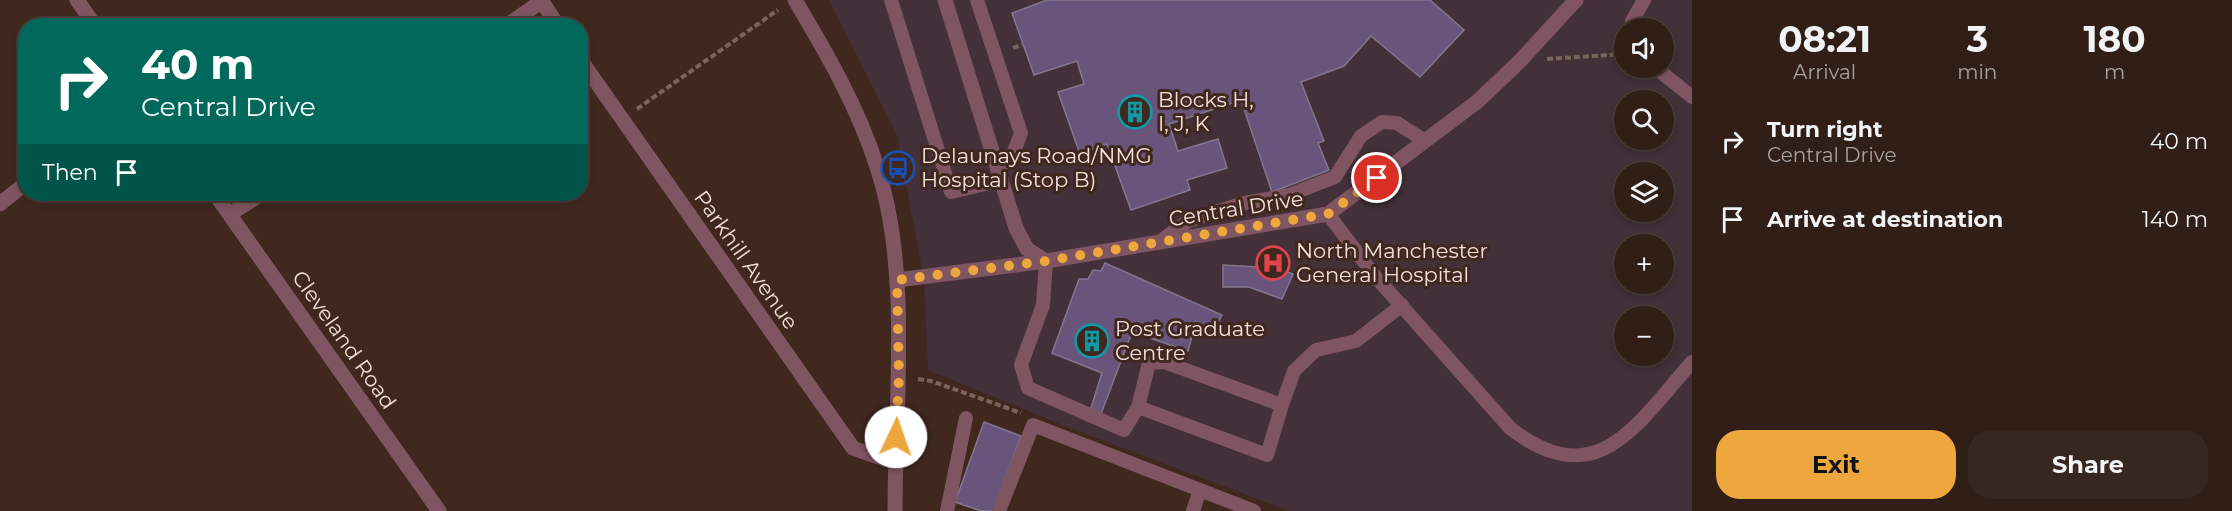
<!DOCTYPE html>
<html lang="en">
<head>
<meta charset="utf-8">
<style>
  :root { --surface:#301e17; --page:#382720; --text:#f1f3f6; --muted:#a8a2a1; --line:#4b3c36; --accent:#eea73c }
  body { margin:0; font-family:Montserrat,sans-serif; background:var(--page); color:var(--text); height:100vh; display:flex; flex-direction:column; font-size:22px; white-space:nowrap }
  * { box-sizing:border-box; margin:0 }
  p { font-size:20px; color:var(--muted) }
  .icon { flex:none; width:33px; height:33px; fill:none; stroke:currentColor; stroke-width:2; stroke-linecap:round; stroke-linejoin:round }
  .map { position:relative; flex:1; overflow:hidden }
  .side { display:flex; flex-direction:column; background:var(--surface); width:540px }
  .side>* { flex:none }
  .guide { position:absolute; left:18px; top:18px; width:570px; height:183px; border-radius:24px; box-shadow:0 3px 9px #0003,0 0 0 2px var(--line); background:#00695c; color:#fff; overflow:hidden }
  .buttons { position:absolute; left:1614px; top:18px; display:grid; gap:12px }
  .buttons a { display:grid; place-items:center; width:60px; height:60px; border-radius:50%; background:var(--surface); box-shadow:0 3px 9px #0003,0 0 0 2px var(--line); font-size:30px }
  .pin { position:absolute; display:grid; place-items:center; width:51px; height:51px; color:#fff; margin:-26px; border:3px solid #fff; border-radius:50%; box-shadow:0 2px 6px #0007 }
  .me { position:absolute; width:66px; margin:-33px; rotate:3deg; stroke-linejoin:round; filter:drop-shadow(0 0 4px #0008) }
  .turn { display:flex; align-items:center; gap:21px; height:126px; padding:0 24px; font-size:27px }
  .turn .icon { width:78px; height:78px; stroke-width:2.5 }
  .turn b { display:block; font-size:42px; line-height:51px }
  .then { display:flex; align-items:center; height:57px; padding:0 24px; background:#0003; gap:12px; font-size:22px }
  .eta { display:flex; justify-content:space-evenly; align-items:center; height:102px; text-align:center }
  .eta b { font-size:36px; font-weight:700; line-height:42px }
  .action { display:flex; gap:12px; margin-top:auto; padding:12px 24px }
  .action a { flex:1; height:69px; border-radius:24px; background:var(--accent); color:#111; font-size:24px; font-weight:700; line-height:69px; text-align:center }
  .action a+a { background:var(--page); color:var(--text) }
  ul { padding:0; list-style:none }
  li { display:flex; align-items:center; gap:18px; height:78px; padding:0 24px }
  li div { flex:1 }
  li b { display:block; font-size:22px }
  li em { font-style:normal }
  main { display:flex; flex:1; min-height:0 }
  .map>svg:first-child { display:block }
</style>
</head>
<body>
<main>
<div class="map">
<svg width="1692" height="511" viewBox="0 0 1692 511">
  <rect width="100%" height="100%" fill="#40281f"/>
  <path fill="#433038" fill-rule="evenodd" d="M829 0H1692V511H1289L1067 427 928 370 924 281 897 135ZM1624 28H1664V68H1624ZM1624 100H1664V140H1624ZM1624 172H1664V212H1624ZM1624 244H1664V284H1624ZM1624 316H1664V356H1624Z"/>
  <path fill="#69557b" stroke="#83768f" stroke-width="1.5" d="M1047 0H1430L1464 30 1420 77 1371 36 1344 66 1301 82 1324 141 1318 143 1329 170 1272 192 1241 100 1169 124 1178 151 1218 139 1227 168 1187 180 1190 190 1131 210 1107 144 1080 154 1058 92 1084 84 1077 61 1034 75 1012 13Z
    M1262 262 1293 274 1282 299 1249 287H1223V265L1258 267Z
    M1105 263 1222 315 1214 330 1196 322 1188 351 1132 332 1101 414 1091 408 1102 373 1052 353 1079 279H1088L1093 270 1101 271Z
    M984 422 1021 436 993 511H981L955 502Z"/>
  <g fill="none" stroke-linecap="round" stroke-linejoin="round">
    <path stroke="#7a645c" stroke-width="4" stroke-dasharray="6 3" stroke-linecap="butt" d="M1013 48 1023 44
      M1547 59 1624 54
      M637 109 778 10
      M918 379 931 381 1021 413"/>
    <path stroke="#7e5561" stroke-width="14" d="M891 0 951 192 1002 180
      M977 0 1021 133 1012 157 998 167
      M1633 28 1632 21 1644 0
      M1656 68 1692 97
      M1328 214 1374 275 1510 428C1597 496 1637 424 1692 362
      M1158 243 1188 221 1244 203 1289 195 1335 177 1361 136 1382 122 1397 123 1425 141
      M1046 261 1043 305 1021 365 1028 388 1124 430 1138 407 1149 363 1164 362 1282 405 1294 371 1316 350 1356 341 1402 305
      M1138 407 1267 455 1282 405
      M947 511 966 418
      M999 511 1033 425 1254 511
      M1193 511 1200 490"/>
    <path stroke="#7e5561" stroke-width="15" d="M77 0 95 26
      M541 0 558 26
      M945 0 1016 228 1027 249 1046 261
      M506 26 542 1
      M580 59 853 448 878 457H895
      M215 194 439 511
      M0 204 26 183
      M230 214 261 194
      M897 280 1046 261 1328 214 1478 101 1520 61 1576 0"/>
    <path stroke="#7e5561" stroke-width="15" d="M795 0C827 54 858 107 877 167 911 270 895 403 895 511"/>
  </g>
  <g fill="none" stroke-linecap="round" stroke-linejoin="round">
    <path stroke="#eea73c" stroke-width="10" stroke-dasharray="0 18" d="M896 437 899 377 897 280 1046 261 1328 214 1377 178"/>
  </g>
  <defs>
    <symbol id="building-ring" viewBox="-11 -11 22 22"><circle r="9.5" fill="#40281f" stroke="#0f9aa8" stroke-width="1.5"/><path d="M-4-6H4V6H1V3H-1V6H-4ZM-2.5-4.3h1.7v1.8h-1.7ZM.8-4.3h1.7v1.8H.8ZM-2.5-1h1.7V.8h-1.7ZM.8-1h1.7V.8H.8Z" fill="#0f9aa8"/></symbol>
    <symbol id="bus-ring" viewBox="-11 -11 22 22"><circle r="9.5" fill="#40281f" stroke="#1a4fb4" stroke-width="1.5"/><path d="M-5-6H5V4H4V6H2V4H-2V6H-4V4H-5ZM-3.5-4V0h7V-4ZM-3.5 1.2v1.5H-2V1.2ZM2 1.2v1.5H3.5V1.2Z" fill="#1a4fb4"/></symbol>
    <symbol id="hospital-ring" viewBox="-11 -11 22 22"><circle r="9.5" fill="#40281f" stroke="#e0444e" stroke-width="1.5"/><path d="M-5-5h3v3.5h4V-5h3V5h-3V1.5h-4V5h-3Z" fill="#e0444e"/></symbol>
  </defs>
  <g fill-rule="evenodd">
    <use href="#building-ring" x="1116" y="93" width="38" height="38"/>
    <use href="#bus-ring" x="879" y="149" width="38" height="38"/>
    <use href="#hospital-ring" x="1254" y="244" width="38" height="38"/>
    <use href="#building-ring" x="1073" y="322" width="38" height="38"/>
  </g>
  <g text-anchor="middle" stroke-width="6" stroke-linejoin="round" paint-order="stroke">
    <g font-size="21" fill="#f1e0db" stroke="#40281f" text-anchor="start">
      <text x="1158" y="107">Blocks H,<tspan x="1158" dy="24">I, J, K</tspan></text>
      <text x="921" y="163">Delaunays Road/NMG<tspan x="921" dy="24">Hospital (Stop B)</tspan></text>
      <text x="1296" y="258">North Manchester<tspan x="1296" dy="24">General Hospital</tspan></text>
      <text x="1115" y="336">Post Graduate<tspan x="1115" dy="24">Centre</tspan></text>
    </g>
    <g font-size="21" fill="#f1e0db" stroke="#40281f">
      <text transform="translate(1236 209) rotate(-9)" y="7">Central Drive</text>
      <text transform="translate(746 260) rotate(55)" y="7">Parkhill Avenue</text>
      <text transform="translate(344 340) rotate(55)" y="7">Cleveland Road</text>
    </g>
  </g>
</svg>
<div class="buttons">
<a><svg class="icon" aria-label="sound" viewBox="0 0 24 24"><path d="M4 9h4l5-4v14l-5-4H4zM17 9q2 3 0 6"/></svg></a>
<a><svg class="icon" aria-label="search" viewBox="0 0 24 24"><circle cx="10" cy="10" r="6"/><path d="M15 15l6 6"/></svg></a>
<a><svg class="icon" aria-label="layers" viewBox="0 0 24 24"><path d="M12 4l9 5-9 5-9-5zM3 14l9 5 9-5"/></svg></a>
<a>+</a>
<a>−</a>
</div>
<div class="pin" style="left:1377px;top:178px;background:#d93025"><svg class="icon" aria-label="arrive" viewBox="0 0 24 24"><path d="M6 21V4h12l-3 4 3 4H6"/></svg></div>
<svg class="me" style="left:896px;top:437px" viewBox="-20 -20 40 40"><circle r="19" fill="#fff"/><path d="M0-13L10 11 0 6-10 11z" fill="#eea73c"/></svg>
<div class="guide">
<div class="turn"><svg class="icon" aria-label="right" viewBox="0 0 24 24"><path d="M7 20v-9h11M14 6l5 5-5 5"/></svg><div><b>40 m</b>Central Drive</div></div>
<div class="then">Then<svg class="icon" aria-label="arrive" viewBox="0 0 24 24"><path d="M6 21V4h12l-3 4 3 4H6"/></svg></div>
</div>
</div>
<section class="side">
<div class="eta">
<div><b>08:21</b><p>Arrival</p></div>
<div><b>3</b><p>min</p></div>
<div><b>180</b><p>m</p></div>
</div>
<ul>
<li><svg class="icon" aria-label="right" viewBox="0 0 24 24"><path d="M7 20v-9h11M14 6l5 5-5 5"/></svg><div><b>Turn right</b><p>Central Drive</p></div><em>40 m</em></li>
<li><svg class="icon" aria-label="arrive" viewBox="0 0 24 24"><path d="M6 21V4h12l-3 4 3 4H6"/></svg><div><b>Arrive at destination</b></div><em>140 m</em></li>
</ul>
<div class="action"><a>Exit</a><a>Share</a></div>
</section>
</main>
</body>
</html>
